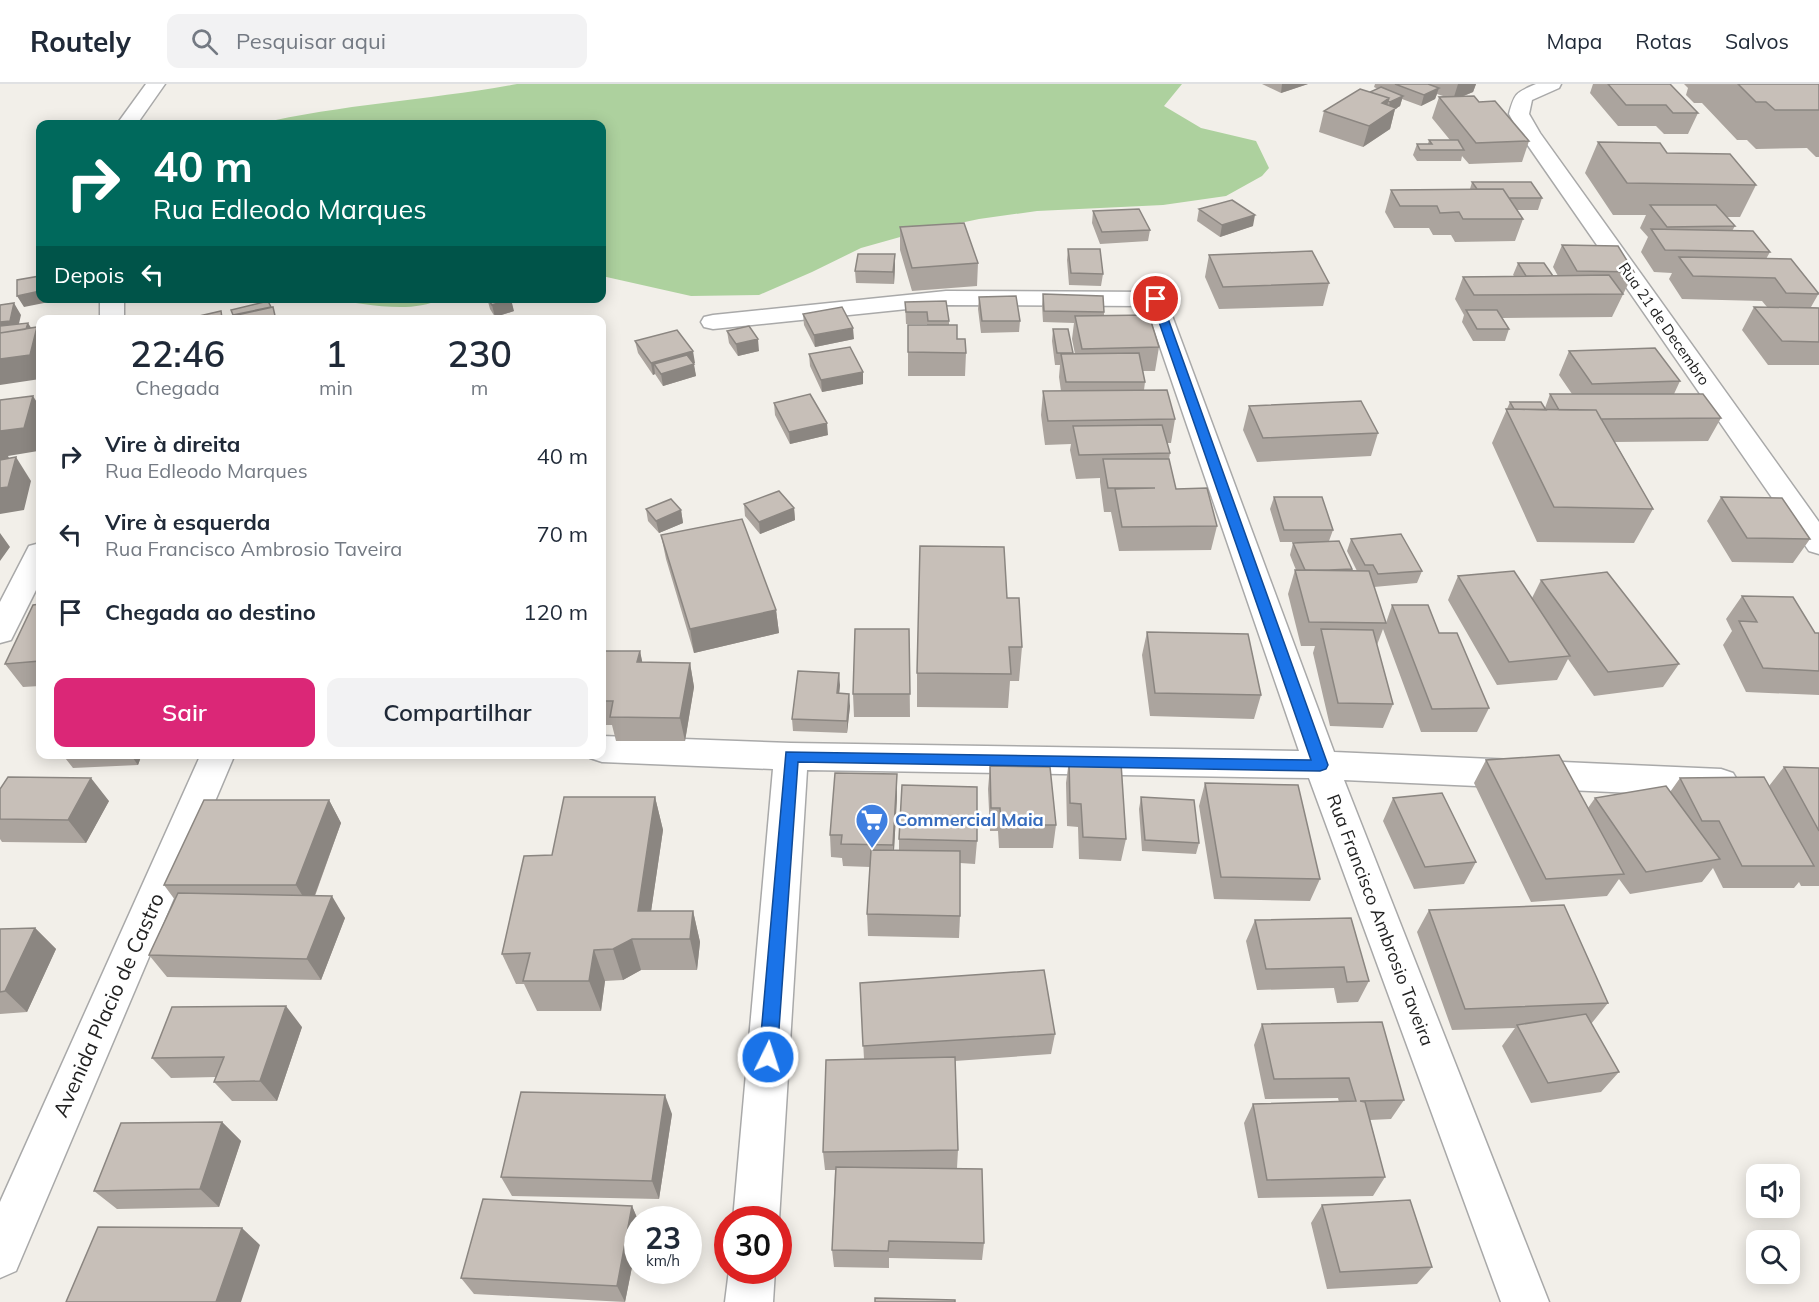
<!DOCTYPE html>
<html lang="pt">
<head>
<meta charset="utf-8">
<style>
  :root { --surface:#fff; --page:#f2f2f3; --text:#1f2937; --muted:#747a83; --line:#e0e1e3; --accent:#db2777 }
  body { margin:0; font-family:Mulish,sans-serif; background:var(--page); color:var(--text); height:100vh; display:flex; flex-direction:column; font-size:22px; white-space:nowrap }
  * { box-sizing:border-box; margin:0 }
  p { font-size:20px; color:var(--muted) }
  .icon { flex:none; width:33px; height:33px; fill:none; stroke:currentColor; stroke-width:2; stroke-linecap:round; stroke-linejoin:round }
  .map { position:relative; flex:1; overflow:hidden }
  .panel { position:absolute; left:36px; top:231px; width:570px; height:444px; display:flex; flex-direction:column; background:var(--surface); border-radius:12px; box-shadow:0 3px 15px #0003 }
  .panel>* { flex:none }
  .hud { position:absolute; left:36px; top:36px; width:570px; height:183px; border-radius:12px; box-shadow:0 3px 15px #0003; background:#00695c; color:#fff; overflow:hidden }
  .fabs { position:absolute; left:1746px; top:1080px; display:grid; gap:12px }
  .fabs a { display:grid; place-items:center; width:54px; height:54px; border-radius:12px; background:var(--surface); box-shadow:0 3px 15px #0003; font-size:30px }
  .speed { position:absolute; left:624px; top:1122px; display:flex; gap:12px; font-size:30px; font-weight:700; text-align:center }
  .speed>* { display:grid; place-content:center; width:78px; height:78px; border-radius:50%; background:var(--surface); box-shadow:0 3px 15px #0003; line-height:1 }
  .speed small { font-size:15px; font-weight:400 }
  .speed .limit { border:9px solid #d22; background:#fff; color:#111 }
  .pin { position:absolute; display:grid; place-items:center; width:51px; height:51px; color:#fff; margin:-26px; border:3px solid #fff; border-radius:50%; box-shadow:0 2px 6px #0007 }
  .me { position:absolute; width:66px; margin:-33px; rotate:4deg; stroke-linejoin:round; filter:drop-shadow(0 0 4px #0008) }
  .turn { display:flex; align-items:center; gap:21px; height:126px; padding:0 18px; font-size:27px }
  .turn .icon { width:78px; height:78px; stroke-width:2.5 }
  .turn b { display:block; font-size:42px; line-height:51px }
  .then { display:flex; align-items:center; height:57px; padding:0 18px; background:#0003; gap:12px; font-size:22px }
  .eta { display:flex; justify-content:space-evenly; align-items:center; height:102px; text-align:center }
  .eta b { font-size:36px; font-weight:600; line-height:42px }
  .action { display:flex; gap:12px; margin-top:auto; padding:12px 18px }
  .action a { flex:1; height:69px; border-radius:12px; background:var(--accent); color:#fff; font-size:24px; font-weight:600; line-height:69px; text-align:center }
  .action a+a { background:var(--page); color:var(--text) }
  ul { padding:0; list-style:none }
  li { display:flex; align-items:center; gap:18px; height:78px; padding:0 18px }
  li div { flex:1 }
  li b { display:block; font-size:22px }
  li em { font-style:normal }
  header { display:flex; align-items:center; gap:36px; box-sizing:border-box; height:84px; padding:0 30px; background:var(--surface); border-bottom:2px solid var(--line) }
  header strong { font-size:28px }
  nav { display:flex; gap:33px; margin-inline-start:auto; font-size:21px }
  .search { width:420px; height:54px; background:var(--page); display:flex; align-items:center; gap:15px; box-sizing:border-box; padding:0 21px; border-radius:12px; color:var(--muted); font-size:22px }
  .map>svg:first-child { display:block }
</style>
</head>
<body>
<header>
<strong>Routely</strong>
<div class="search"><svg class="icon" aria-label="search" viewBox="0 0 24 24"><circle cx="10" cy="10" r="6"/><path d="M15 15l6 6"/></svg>Pesquisar aqui</div>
<nav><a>Mapa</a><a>Rotas</a><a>Salvos</a></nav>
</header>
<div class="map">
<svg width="1819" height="1218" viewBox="0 0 1819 1218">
  <rect width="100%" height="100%" fill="#f2efe9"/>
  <path fill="#add19e" d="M517 0H1182L1164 22 1201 44 1256 57 1269 84 1262 92 1226 112 1163 121 1037 127 979 135 918 148 861 164 812 188 759 211 691 212 602 192V40H258C343 20 431 16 517 0Z
    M328 215 441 214V215C409 231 363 219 328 215Z"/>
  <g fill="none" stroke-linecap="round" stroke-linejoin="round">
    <defs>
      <path id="minor" d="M146 0H165L137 40H117Z
        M1536 0H1561L1559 4 1532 16 1529 30 1540 49 1819 438V470L1809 467 1520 50 1509 30C1515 8 1516 9 1536 0Z
        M946 207 1156 208 1164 210 1334 668 1721 685 1733 689 1739 699 1733 709 1721 713 1344 696 1549 1218H1501L1309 694 807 686 779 1136H733L773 685 602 678 590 674 588 670H602V652L791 659 1299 667 1146 222 946 221 713 245 704 243 701 238 704 233 713 231Z
        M100 214H124V236H100Z
        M40 459V498L11 556 0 559V518L29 462Z
        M201 670H235L16 1187 0 1194V1118Z
        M729 1186H775L773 1218H725Z"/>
    </defs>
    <use href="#minor" stroke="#a9a9a9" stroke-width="3"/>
    <use href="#minor" fill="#fff" fill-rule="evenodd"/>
  </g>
  <path fill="#aba49e" d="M1262 0H1308L1281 9Z
    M1375 0H1476L1473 8 1464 12 1479 18 1529 57 1522 78 1469 80 1462 72 1461 77H1417L1413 71 1417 60H1428L1429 56H1450L1432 34 1439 13 1443 12 1437 10 1435 15 1421 22 1402 15 1400 22 1395 25 1390 45 1363 63 1319 48 1324 27 1378 5 1374 3Z
    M1593 0H1670L1698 29 1688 50H1664L1656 42H1618L1590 9Z
    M1684 0H1819V73H1816L1807 64 1756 65 1747 56H1737L1702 19H1694L1686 11 1688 4Z
    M1598 58 1667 69 1756 101 1740 133H1726L1735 142 1732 147 1770 168 1766 175 1819 209 1811 223 1819 224V281H1768L1742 246 1754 223H1767L1762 217 1682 215 1669 195 1672 189 1654 188 1641 168 1648 153 1640 144 1646 131H1613L1585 89Z
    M1472 98 1542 114 1538 126H1517L1523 135 1515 157 1455 158 1451 151H1433L1429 144H1394L1385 128 1391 106 1470 105Z
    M1199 125 1253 142 1220 153 1197 137Z
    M1093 127 1150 146 1148 157 1100 160 1092 139Z
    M900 143 978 179 977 202 912 207 900 166Z
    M1562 161 1634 188 1612 233 1502 234 1509 245 1505 257H1473L1462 238 1464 231 1455 215 1463 193 1514 192 1513 191 1518 179 1553 192H1558L1553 183Z
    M1068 165 1103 190 1101 202 1069 201 1067 176Z
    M1209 171 1329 199 1323 222 1219 225 1205 193Z
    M895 182 894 200 856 199 855 187Z
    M1043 210 1104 228V232L1159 263 1155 287H1143L1145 298 1144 306 1175 335 1171 359H1167L1170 369 1169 375 1176 405 1217 442 1211 466 1119 467 1111 428H1104L1100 398V394L1076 395 1070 366 1071 360 1045 361 1041 331 1043 307H1061L1059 293 1060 281H1055L1052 257 1053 245 1073 270H1075L1072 255 1074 239 1043 238 1042 222Z
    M979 213 1020 237 1019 248 981 249 978 225Z
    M487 214 514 227 495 233 490 225Z
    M905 218 949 237V241L966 269 965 292H908V241H927V240H906Z
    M803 230 854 255 815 263 804 241Z
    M727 247 759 267 738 272 729 259Z
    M635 257 695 279H693L696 292 663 302 655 290 653 291 638 269Z
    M1569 267 1680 297 1674 310 1721 334 1708 357 1615 358 1653 425 1634 459 1537 458 1492 359 1510 318 1545 324 1550 310H1572L1559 291Z
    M809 270 863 288V300L822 308 810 282Z
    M774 319 828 351 790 360 775 331Z
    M1249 322 1378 349 1371 372 1257 378 1243 346Z
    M1274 413 1333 446 1329 457 1352 485V487H1357L1347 467 1351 455 1422 487 1417 499 1374 503 1386 539 1392 521 1439 549 1489 624 1477 648H1421L1383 545 1377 561 1393 620 1383 644 1330 642 1313 569 1315 562H1301L1288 510 1295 486H1296L1290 471 1293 459 1316 458H1280L1270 425Z
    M1721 413 1810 455 1793 479 1732 478 1707 437Z
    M744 420 794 424 795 436 760 450 745 432Z
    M646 425 681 426 683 439 659 449 648 437Z
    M661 451 776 526 779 549 694 569 666 475Z
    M1458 492 1532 514 1541 496 1679 580 1663 603 1594 612 1568 575 1557 596 1497 601 1448 516Z
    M1742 512 1815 549H1819V611L1746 608 1723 561 1732 547 1726 535Z
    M1007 514 1022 563 1019 597H1010L1008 624 917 623V589Z
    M40 520V602L23 603 5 580Z
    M909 545 910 633H854L853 610Z
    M1147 548 1261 611 1254 635 1150 632 1142 571Z
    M602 567H640L642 578 690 579 694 603 685 657H616L612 641H602Z
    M840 601 839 609 850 622 847 649 793 647 792 635Z
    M62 670H142L138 681 73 684Z
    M1069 676 1126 755 1121 777 1079 775 1078 743 1067 742 1066 699Z
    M1486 676 1588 724 1595 714 1670 708 1680 694 1769 702 1784 683 1819 684V802H1801L1799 798 1794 804H1723L1713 784 1702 798 1630 810 1619 795 1607 812 1531 818 1474 699Z
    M990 682 1056 741 1053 764H999L998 747H990L988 705Z
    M1205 699 1320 795 1310 817 1214 815 1199 722Z
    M0 705 109 717 86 759 2 758 0 755Z
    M655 713 663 746 651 827H693L700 858 697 886H641L623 896 605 897 601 927H537L524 900H516L502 870 552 771Z
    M897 713 894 766H899V755L977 757 975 780 960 779V832L959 854 868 852 867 830 870 783 843 782 842 774 831 773 830 751Z
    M1141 713 1199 759 1196 770 1142 767 1139 725Z
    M1393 714 1476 778 1464 800 1414 805 1383 737Z
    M329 716 341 739 315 812 345 834 321 896 167 893 149 871 175 816 164 801Z
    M1429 826 1608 919 1591 940 1619 988 1601 1008 1531 1019 1502 962 1515 944 1452 946 1417 848Z
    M1351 834 1369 897 1358 918 1337 919 1334 904 1257 906 1246 857 1255 836Z
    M35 844 56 865 27 928 0 930V845Z
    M860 899 1055 950 1051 970 955 977 958 1066 957 1084 984 1159 982 1176 889 1174V1184L834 1183 832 1166 835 1086H825L823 1068 864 975Z
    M1262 940 1404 1016 1391 1035 1370 1036 1385 1093 1373 1112 1258 1114 1244 1039 1253 1020 1339 1018 1338 1014 1265 1015 1254 961Z
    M302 943 277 1017H232L214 998 216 993 171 994 152 974Z
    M672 1030 659 1115 512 1112 501 1093Z
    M222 1038 241 1057 219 1123 117 1125 94 1107Z
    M1322 1121 1432 1183 1417 1200 1327 1205 1311 1139Z
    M632 1122 638 1136V1153L625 1218 474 1210 461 1194Z"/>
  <path fill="#8b8681" d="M1282 0H1308L1281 9Z
    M1458 0H1476L1473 8 1453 16Z
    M1439 4 1435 15 1421 22 1424 11Z
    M1403 12 1400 22 1395 25 1390 45 1363 63 1369 42 1382 19 1389 14 1385 31 1387 29 1390 18Z
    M1255 131 1253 142 1220 153 1222 141Z
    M895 170V182L894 200 893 188Z
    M40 207V214H69L24 223 17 212Z
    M511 215 514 227 495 233 492 221Z
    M14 219 21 231 17 248 28 239 35 250 0 264V238Z
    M37 243 40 249V295L0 301V275Z
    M853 244 854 255 815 263 814 251Z
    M758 255 759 267 738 272 736 260Z
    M693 267 695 279 660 289 654 280 655 290 653 291 651 279Z
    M694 280 696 292 663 302 661 290Z
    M863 288V300L822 308 821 296Z
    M33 312 40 323V360L38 367 8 372 10 376 0 396V347Z
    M827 339 828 351 790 360 789 348Z
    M16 373 31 397 24 426 0 430V404Z
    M794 424 795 436 760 450 759 438Z
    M681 426 683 439 659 449 656 437Z
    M0 449 10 463 0 477Z
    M776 526 779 549 694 569 690 545Z
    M640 567 645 591 637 578Z
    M690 579 694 603 685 657 680 634Z
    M839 589 840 601 838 621 837 609Z
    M849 610 850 622 847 649V637Z
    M130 670H142L138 681Z
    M897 690V713L893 784V761Z
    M91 694 109 717 86 759 68 736Z
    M655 713 663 746 647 855 638 827Z
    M329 716 341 739 310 824 296 801Z
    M332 812 345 834 321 896 307 875Z
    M693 827 700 858 697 886 690 855Z
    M35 844 56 865 27 928 5 907Z
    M632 855 641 886 623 896 613 865Z
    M594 866 605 897 601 927 589 897Z
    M286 922 302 943 277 1017 260 997Z
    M665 1011 672 1030 659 1115 652 1097Z
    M222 1038 241 1057 219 1123 200 1105Z
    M632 1122 638 1136V1153L625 1218 617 1202Z
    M242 1144 260 1161 241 1218H216Z"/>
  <path fill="#c7bfb8" stroke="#8b8681" stroke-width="1.5" d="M1395 0H1428L1439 4 1424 11Z
    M1608 0H1670L1698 29H1673L1666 21H1626Z
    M1738 0H1819V26H1775L1766 18H1756Z
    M1381 3 1403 12 1390 18 1388 17 1389 14 1370 8Z
    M1360 5 1389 14 1382 19 1396 24 1369 42 1324 27Z
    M1474 12 1479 18 1495 17 1529 57 1476 59 1439 13Z
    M1429 56H1458L1464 66H1420L1417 60H1432Z
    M1598 58 1660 59 1667 69 1730 70 1756 101 1627 99Z
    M1472 98H1531L1542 114H1509L1503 105H1477Z
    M1503 105 1523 135H1463L1459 128 1440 129 1437 122H1400L1391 106Z
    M1232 116 1255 131 1222 141 1199 125Z
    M1650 121H1716L1735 142 1667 143Z
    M1139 125 1150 146 1102 148 1093 127Z
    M964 139 978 179 912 184 900 143Z
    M1651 145 1753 147 1770 168 1665 166Z
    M1562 161 1618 162 1634 188 1577 187Z
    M1068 165H1100L1103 190 1071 189Z
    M1312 167 1329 199 1223 203 1209 171Z
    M858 170H895L893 188 855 187Z
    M1679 173 1791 175 1819 210 1786 209 1775 194 1693 192Z
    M1518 179H1544L1553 192H1526Z
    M1609 191 1623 210 1474 211 1463 193Z
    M40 192V207L17 212V196Z
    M1043 210 1103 212 1104 228 1044 227Z
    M1016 212 1020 237H982L979 213Z
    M487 214H511V215L492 221Z
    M268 217 271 223 233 231 231 226Z
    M946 217 949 237H928L927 228H906L905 218Z
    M14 219 10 237 0 238V221Z
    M273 223 276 236H215Z
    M842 223 853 244 814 251 803 230Z
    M1754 223 1819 224V258L1782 257Z
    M1466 226H1497L1509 245H1477Z
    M221 227 222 234 215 236H182Z
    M1149 231 1159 263 1082 265 1075 232Z
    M433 233 434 236H421Z
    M28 239 26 245 0 249V242Z
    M908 241H957V255H965L966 269 908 268Z
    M749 242 758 255 736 260 727 247Z
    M37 243 30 271 0 275V249Z
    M1053 245H1068L1073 269H1057Z
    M677 246 693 267 651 279 635 257Z
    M850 263 863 288 821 296 809 270Z
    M1655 264 1680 297 1592 300 1569 267Z
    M1139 269 1145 298H1066L1061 270Z
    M687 271 694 280 661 290 654 280Z
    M1167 306 1175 335 1048 337 1043 307Z
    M810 310 827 339 789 348 774 319Z
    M1550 310H1703L1721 334 1601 335 1596 326H1559Z
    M33 312 24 344 0 347V316Z
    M1361 317 1378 349 1263 354 1249 322Z
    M1510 318H1541L1546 326 1514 325Z
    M1506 325 1596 326 1653 425 1554 423Z
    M1162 341 1170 369 1079 371 1073 342Z
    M16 373 8 403 0 404V376Z
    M1103 375H1169L1176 405 1207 404 1217 442 1122 443 1115 405 1155 404H1108Z
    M779 407 794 424 759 438 744 420Z
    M1274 413H1322L1333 446H1284Z
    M1721 413 1782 414 1810 455 1747 454Z
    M671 415 681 426 656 437 646 425Z
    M742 435 776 526 690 545 661 451Z
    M1401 450 1422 487 1378 490 1373 481H1365L1351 455Z
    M1339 457 1352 485 1329 486H1305L1293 459Z
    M920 462 1004 463 1007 514H1019L1022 563H1009L1011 590 917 589Z
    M1295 486 1369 487 1386 539 1309 538Z
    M1514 487 1570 572 1509 578 1458 492Z
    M1607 488 1679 580 1608 588 1541 496Z
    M1742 512 1793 513 1815 549H1819V587L1763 584 1739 537 1757 538Z
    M40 520V577L5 580 33 521Z
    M1392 521H1428L1439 549H1457L1489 624 1432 625Z
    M855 545H909L910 610H853Z
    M1321 545 1373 546 1393 620 1338 619Z
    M1147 548 1248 550 1261 611 1155 609Z
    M602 567H640L637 578 690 579 680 634 610 633 613 617H602Z
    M798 587 839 589 837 609 849 610 847 637 792 635Z
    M1559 671 1624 790 1546 795 1486 676Z
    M1069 676 1121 679 1126 755 1083 753 1081 720 1070 719Z
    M990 682 1050 683 1056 741H1001L1000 724H991Z
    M1784 683 1819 684V747Z
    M835 689 897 690 893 761 841 760 842 751H830Z
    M8 693 91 694 68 736 0 735V705Z
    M1764 693 1814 782H1742L1719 737H1702L1680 694Z
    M1205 699 1298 701 1320 795 1221 793Z
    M902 701 977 703V757L899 755Z
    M1666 702 1720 775 1646 788 1595 714Z
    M1442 709 1476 778 1425 783 1393 714Z
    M564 713H655L638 827H693L690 855H632L613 865 594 866 589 897H523L530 869 502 870 524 772 552 771Z
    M1141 713 1194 716 1199 759 1145 756Z
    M204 716H329L296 801H164Z
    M871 766 960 767V832L867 830Z
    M178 809 332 812 307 875 149 871Z
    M1564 821 1608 919 1465 925 1429 826Z
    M1351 834 1369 897 1347 898 1344 883 1266 885 1255 836Z
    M35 844 5 907 0 908V845Z
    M1044 886 1055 950 863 962 860 899Z
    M286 922 260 997 214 998 224 973 152 974 172 923Z
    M1586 930 1619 988 1548 999 1517 941Z
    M1382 938 1404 1016 1360 1017 1365 1018 1385 1093 1267 1096 1253 1020 1356 1017 1349 994 1274 995 1262 940Z
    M955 973 958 1066 823 1068 826 976Z
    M521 1008 665 1011 652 1097 501 1093Z
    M222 1038 200 1105 94 1107 121 1039Z
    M836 1083 982 1085 984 1159 889 1157 888 1167 832 1166Z
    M483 1115 632 1122 617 1202 461 1194Z
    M1410 1116 1432 1183 1340 1188 1322 1121Z
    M98 1143 242 1144 216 1218H66Z
    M875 1214 955 1216V1218H875Z"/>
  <path fill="#1a73e8" stroke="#114b97" stroke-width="1.5" d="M1153 213 1161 215 1328 681 1326 685 1320 687 798 678 777 973 774 979 768 981 762 979 759 973 786 668 1311 676 1151 215Z"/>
  <defs>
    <symbol id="supermarket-pin" viewBox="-11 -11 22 30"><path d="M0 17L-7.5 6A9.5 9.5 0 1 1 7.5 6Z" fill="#3f7fe0" stroke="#fff"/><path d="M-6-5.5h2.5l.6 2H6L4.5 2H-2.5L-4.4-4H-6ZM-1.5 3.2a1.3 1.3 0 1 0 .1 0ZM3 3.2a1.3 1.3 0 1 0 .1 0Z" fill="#fff"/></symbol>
  </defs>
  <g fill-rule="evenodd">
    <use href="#supermarket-pin" x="853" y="717" width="38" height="52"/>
  </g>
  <g text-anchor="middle" stroke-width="5" stroke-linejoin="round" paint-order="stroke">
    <g font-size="15" fill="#222" stroke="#fff">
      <text transform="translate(1664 240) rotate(55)" y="5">Rua 21 de Decembro</text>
    </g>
    <g font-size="18" font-weight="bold" fill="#366cbe" stroke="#fff" text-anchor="start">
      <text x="895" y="742">Commercial Maia</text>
    </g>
    <g font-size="18" fill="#222" stroke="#fff">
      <text transform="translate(1380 836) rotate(69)" y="6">Rua Francisco Ambrosio Taveira</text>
    </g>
    <g font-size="21" fill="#222" stroke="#fff">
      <text transform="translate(109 921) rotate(-66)" y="7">Avenida Placio de Castro</text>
    </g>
  </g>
</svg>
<div class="fabs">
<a><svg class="icon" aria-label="sound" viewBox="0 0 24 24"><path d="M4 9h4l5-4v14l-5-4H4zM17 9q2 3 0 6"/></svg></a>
<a><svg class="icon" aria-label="search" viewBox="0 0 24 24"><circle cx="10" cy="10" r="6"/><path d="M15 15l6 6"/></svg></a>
</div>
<div class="speed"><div>23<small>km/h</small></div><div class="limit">30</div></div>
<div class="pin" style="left:1156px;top:215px;background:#d93025"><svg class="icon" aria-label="arrive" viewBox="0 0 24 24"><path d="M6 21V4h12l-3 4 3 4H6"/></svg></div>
<svg class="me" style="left:768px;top:973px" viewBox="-20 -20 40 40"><circle r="17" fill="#1a73e8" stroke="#fff" stroke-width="3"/><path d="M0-11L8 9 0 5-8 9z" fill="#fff"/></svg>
<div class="hud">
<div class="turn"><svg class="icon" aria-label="right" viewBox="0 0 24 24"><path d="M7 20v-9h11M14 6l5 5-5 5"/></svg><div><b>40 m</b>Rua Edleodo Marques</div></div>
<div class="then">Depois<svg class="icon" aria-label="left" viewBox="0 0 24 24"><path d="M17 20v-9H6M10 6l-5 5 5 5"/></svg></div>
</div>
<section class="panel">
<div class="eta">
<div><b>22:46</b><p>Chegada</p></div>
<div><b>1</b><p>min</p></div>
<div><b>230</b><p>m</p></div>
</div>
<ul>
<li><svg class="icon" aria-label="right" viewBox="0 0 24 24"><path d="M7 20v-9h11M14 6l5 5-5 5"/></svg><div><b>Vire à direita</b><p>Rua Edleodo Marques</p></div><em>40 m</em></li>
<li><svg class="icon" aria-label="left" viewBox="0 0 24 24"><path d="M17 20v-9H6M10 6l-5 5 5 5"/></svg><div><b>Vire à esquerda</b><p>Rua Francisco Ambrosio Taveira</p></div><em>70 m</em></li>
<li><svg class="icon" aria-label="arrive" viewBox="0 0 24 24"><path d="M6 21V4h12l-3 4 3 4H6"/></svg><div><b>Chegada ao destino</b></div><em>120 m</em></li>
</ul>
<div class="action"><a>Sair</a><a>Compartilhar</a></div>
</section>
</div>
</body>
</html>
